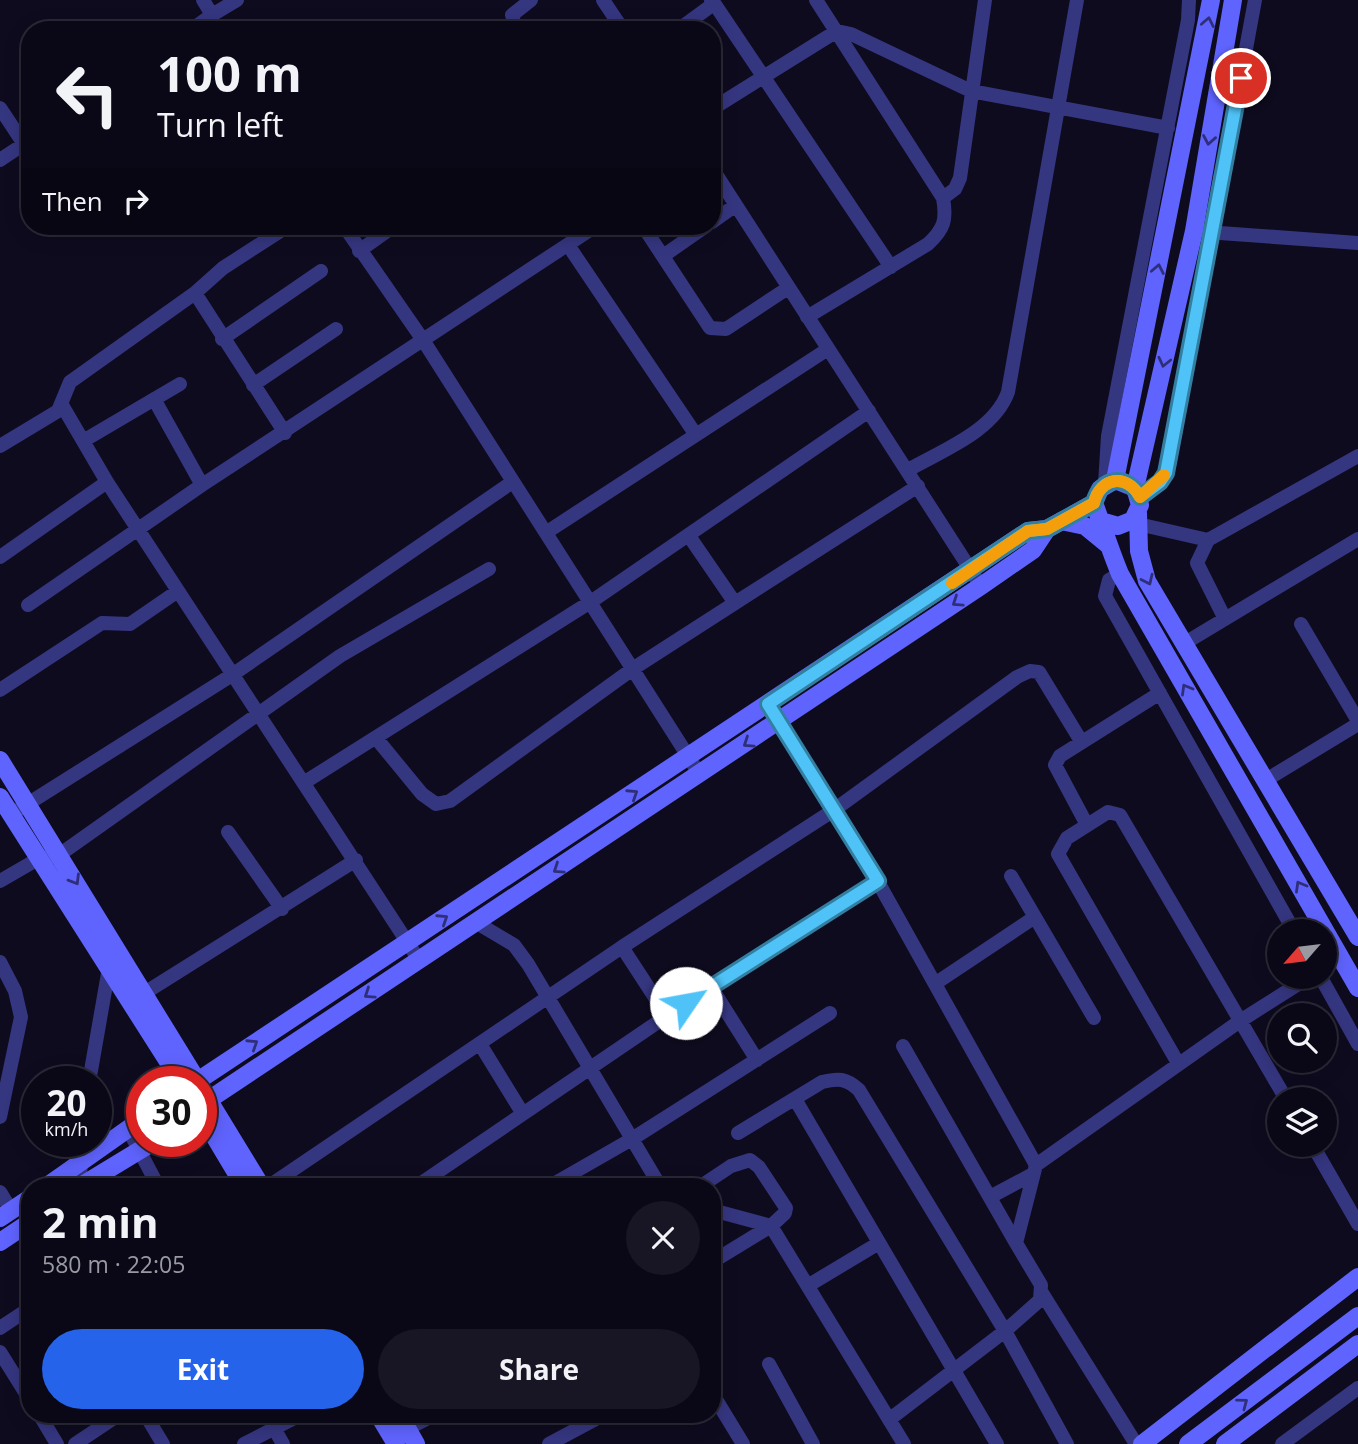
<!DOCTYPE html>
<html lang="en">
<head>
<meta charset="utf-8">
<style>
  :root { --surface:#0a0817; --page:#181624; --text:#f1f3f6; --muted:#999aa1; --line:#2a2936; --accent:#2563eb }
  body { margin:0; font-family:"Open Sans",sans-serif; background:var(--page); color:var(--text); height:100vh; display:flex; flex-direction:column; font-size:26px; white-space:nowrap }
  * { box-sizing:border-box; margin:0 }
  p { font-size:23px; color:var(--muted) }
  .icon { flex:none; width:38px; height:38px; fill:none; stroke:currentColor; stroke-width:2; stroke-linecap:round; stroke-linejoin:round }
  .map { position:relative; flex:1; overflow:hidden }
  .details { position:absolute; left:21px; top:1178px; width:700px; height:245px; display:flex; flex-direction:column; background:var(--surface); border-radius:28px; box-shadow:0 4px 18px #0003,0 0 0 2px var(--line) }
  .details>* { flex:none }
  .banner { position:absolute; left:21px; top:21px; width:700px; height:214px; border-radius:28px; box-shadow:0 4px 18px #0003,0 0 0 2px var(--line); background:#0a0817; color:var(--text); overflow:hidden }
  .needle { width:46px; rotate:242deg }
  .fabs { position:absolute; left:1267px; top:919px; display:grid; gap:14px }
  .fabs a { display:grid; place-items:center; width:70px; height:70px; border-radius:50%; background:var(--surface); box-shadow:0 4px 18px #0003,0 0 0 2px var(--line); font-size:35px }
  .speed { position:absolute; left:21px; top:1066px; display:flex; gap:14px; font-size:35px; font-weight:700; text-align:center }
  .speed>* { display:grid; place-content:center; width:91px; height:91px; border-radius:50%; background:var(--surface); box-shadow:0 4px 18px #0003,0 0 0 2px var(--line); line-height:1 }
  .speed small { font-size:18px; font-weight:400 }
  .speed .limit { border:10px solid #d22; background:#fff; color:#111 }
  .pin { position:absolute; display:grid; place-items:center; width:60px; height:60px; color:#fff; margin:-30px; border:4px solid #fff; border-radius:50%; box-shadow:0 2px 7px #0007 }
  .me { position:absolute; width:77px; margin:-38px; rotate:57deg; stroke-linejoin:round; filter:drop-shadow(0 0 5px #0008) }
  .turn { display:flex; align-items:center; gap:24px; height:147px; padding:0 21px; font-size:32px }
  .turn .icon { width:91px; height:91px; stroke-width:2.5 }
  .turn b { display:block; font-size:49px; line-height:60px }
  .then { display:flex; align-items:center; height:66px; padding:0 21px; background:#0003; gap:14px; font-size:26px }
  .round { display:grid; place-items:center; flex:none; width:74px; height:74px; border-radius:37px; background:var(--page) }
  .headline { display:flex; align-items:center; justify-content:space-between; height:119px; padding:0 21px }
  h1 { font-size:42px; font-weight:700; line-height:52px }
  .button { display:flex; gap:14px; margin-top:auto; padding:14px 21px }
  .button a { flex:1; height:80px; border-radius:42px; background:var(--accent); color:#fff; font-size:28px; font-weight:700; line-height:80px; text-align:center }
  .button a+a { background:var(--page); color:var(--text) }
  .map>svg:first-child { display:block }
</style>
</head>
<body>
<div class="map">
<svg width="1358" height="1444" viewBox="0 0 1358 1444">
  <rect width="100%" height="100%" fill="#0e0b1f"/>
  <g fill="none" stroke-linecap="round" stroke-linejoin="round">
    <path stroke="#353680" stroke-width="14" d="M203 0 212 15 237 0
      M603 0 623 30
      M712 0 891 267
      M191 30 212 15
      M516 30 512 15 531 0
      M678 30 712 5 711 0
      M0 108 24 144 30 140
      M712 109 837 31 851 34 971 91 1168 128
      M0 160 24 144
      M712 168 981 586
      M943 198 955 189 960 178 985 0
      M712 222 736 205
      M344 226 423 340 700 775
      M643 226 710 328 726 329 788 288
      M1206 232 1358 243
      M568 245 696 435
      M359 251 394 226
      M663 256 706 226
      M195 293 285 433
      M807 317 928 244C944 229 947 220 943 198L816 0
      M222 339 321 271
      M253 385 336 329
      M62 405 107 482
      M83 441 180 384
      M0 446 58 411 70 382 195 293 223 268 288 226
      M908 470C943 450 994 431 1008 392L1077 0
      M1105 484 1108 436 1188 20 1189 0
      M202 485 596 226
      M1140 497 1160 482 1169 466 1255 0
      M1138 524 1208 540
      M547 532 828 349
      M689 536 735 603 918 486
      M0 557 107 482 419 960
      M1120 574 1109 580 1105 596 1294 931
      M28 605 202 485 154 399
      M1225 619 1197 563 1208 540 1358 456
      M1301 624 1358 721
      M1185 643 1358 539
      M0 690 102 623 130 624 178 591
      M768 704 878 882 1036 1165 1016 1243 1041 1285 1040 1300 1005 1331 890 1419
      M376 738 422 794 436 804 450 801 634 668 735 603
      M1266 780 1358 724
      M305 782 592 601 869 411
      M18 810 232 675 511 483
      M1087 825 1055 765 1060 756 1160 693
      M228 832 282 909
      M1011 876 1094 1018
      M0 881 38 859 59 855 340 656 489 569
      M477 923 514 945 528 964 660 1186
      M0 962 15 991 21 1017 0 1117
      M1320 976 1358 1044
      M936 983 1035 917
      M711 987 757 1060
      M135 999 356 860
      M667 1016 622 947 834 810 1017 677 1030 671 1039 672 1081 741
      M480 1044 523 1114
      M903 1046 1016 1243
      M1178 1063 1058 854 1067 838 1108 812 1120 815 1286 1099
      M89 1082 110 962
      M795 1099 997 1444
      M128 1129 158 1186
      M738 1133 822 1082C838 1078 846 1078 859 1090L1005 1331 1067 1444
      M1312 1144 1358 1224
      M1036 1165 1240 1021 1311 976
      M79 1186 83 1141
      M269 1186 622 947
      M417 1186 705 990 878 882
      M550 1186 632 1139 830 1013
      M701 1186 731 1166 750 1160 759 1167 786 1208 785 1213 771 1226 712 1262
      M0 1192 11 1210
      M990 1197 1033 1174
      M712 1210 771 1226 904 1444
      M809 1285 879 1243
      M1042 1293 1136 1444
      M0 1328 30 1308
      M0 1352 30 1400
      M769 1364 813 1444
      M712 1393 743 1444
      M39 1414 57 1444
      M145 1414 163 1444
      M275 1430 283 1444
      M399 1433 436 1414
      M75 1444 120 1414
      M244 1444 302 1414
      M549 1444 605 1414
      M1282 1444 1358 1388"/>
    <path stroke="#6064ff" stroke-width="18" d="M1115 480 1211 0
      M1135 488 1194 231 1233 0
      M1138 513 1139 551 1147 581 1358 937
      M1061 521 1085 526 1107 544
      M1104 522 1118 526 1133 520 1140 505 1135 488 1115 480 1100 489 1094 503C1103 527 1110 550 1120 574L1358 988
      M0 760 198 1082
      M0 797 181 1082
      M196 1082 1028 531 1047 529 1094 503
      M203 1091 261 1186
      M201 1105 981 586 1033 550 1047 529
      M201 1114 244 1186
      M47 1186 142 1119
      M81 1186 155 1141
      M0 1218 30 1198
      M0 1242 30 1222
      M378 1414 396 1444
      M399 1414 416 1444
      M1142 1444 1358 1277
      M1188 1444 1358 1316
      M1225 1444 1358 1344"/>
  </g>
  <defs><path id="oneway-chevron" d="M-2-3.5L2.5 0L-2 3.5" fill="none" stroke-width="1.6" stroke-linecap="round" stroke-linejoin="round" transform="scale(1.75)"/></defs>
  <g stroke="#2f2f79">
    <use href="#oneway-chevron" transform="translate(1208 22) rotate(-79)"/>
    <use href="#oneway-chevron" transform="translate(1209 140) rotate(100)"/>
    <use href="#oneway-chevron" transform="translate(1158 269) rotate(-79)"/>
    <use href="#oneway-chevron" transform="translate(1164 362) rotate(103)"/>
    <use href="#oneway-chevron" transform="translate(1148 580) rotate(65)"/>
    <use href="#oneway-chevron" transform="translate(957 602) rotate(146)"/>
    <use href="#oneway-chevron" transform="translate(1186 689) rotate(-120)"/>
    <use href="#oneway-chevron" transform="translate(748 743) rotate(146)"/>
    <use href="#oneway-chevron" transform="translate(633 794) rotate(-33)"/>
    <use href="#oneway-chevron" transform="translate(558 869) rotate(146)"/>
    <use href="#oneway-chevron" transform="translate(75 880) rotate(59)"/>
    <use href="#oneway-chevron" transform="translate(1300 886) rotate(-120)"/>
    <use href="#oneway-chevron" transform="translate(443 919) rotate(-33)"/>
    <use href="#oneway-chevron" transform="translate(369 994) rotate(146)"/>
    <use href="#oneway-chevron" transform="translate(253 1044) rotate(-33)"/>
    <use href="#oneway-chevron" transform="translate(1243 1403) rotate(-37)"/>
  </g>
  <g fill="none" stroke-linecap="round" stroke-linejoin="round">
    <defs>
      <path id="route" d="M686 1003 878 881 768 704 1028 531 1047 529 1094 503C1100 477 1127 473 1140 497L1160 482 1166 473 1241 78"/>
    </defs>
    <use href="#route" stroke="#337fa1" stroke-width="18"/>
    <use href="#route" stroke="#4fc3f7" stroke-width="12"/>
    <path stroke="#f59e0b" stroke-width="12" d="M952 583 1028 531 1047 529 1094 503C1100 477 1127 473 1140 497L1164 475"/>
  </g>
</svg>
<div class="fabs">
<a><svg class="needle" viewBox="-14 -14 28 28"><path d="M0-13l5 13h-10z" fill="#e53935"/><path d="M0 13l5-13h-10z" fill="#999aa1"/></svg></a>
<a><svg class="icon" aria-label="search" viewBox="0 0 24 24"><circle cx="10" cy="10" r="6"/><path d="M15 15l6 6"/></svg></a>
<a><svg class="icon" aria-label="layers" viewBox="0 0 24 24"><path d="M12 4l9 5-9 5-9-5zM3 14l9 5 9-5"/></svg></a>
</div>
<div class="speed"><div>20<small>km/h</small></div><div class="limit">30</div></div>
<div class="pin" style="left:1241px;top:78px;background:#d93025"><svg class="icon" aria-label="arrive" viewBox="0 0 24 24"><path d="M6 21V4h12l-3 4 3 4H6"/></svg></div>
<svg class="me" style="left:686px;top:1003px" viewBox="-20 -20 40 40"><circle r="19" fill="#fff"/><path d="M0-13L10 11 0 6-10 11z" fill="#4fc3f7"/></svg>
<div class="banner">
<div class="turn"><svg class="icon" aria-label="left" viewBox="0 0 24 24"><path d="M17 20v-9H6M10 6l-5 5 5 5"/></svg><div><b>100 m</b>Turn left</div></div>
<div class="then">Then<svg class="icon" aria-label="right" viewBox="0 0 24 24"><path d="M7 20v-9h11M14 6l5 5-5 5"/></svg></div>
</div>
<section class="details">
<div class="headline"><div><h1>2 min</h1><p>580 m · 22:05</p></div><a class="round"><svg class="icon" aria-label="close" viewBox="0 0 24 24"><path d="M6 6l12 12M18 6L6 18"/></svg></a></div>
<div class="button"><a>Exit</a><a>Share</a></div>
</section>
</div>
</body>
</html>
